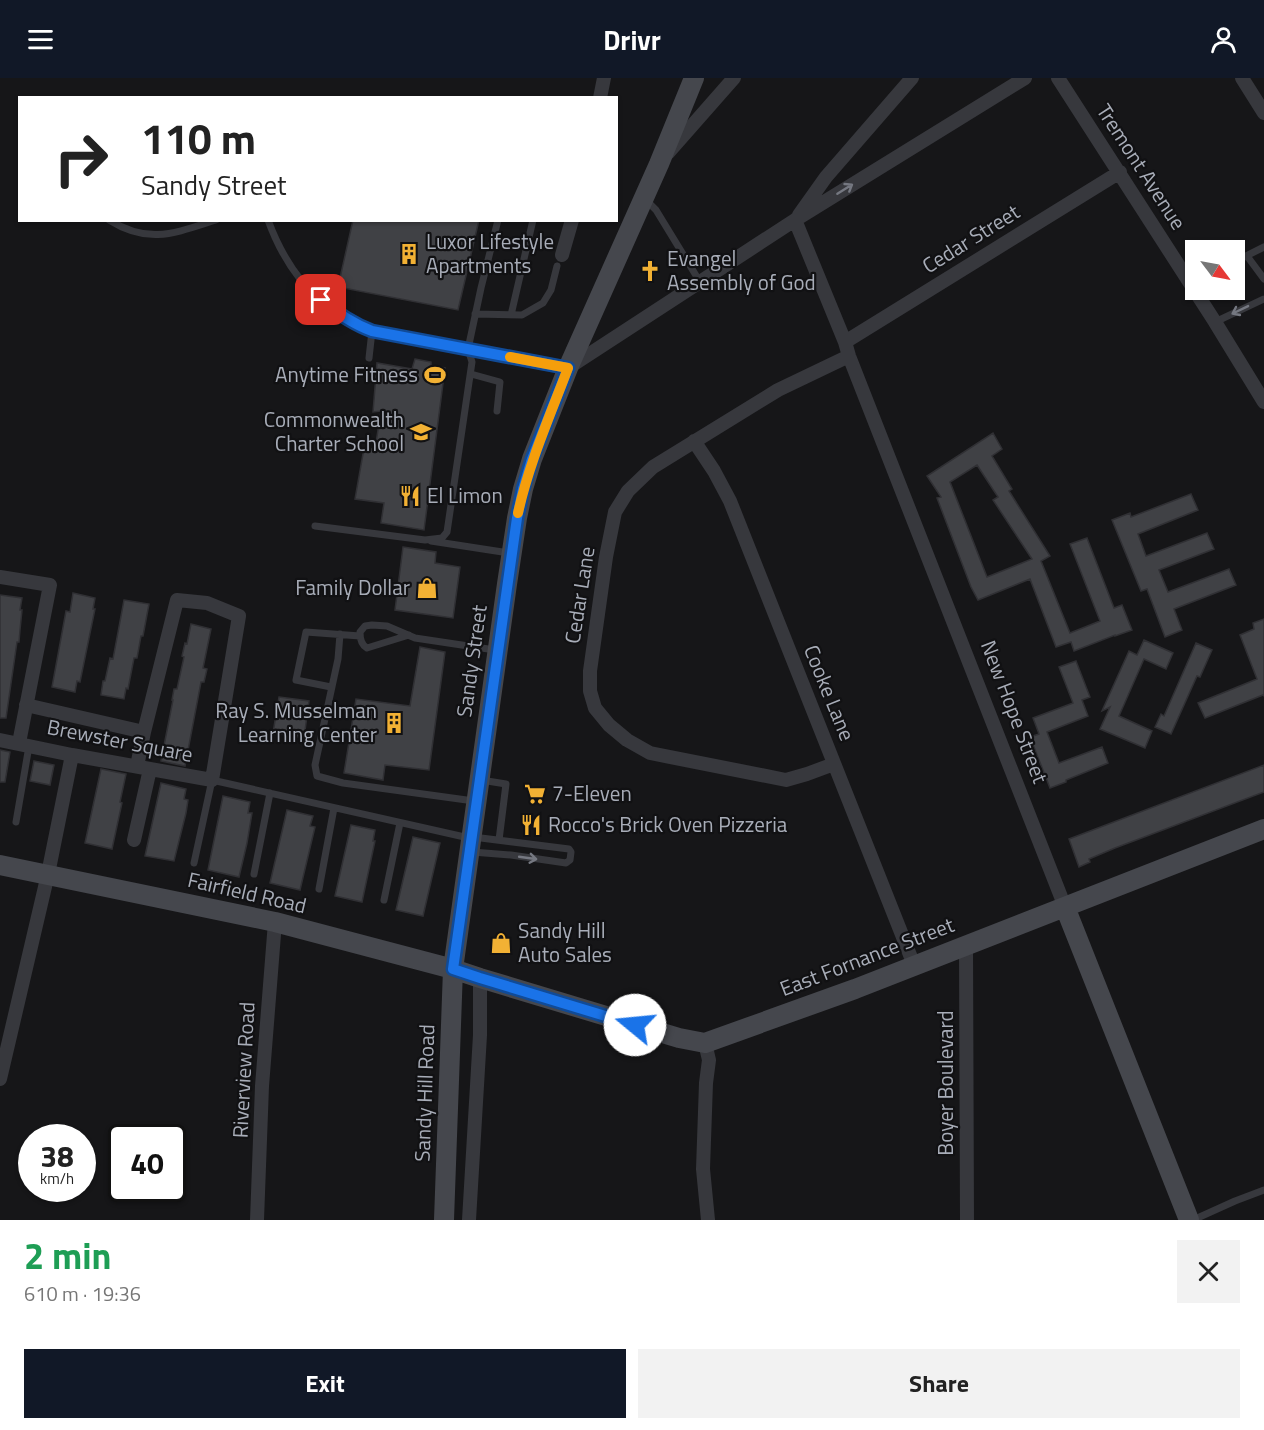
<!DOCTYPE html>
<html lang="en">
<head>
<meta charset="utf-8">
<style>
  :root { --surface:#fff; --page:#f2f2f2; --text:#222; --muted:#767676; --accent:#111827 }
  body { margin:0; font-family:"Titillium Web",sans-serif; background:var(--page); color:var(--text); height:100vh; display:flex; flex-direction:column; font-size:22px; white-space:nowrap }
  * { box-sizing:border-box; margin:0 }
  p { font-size:20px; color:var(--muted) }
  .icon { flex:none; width:33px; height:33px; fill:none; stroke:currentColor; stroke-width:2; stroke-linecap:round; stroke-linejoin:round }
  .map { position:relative; height:1142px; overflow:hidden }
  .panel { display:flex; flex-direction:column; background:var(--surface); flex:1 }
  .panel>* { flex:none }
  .hud { position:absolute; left:18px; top:18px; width:600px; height:126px; border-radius:0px; box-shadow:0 2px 4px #0004; background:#fff; color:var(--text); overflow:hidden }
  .needle { width:39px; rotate:122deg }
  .fabs { position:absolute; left:1185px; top:162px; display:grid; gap:12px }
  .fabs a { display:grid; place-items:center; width:60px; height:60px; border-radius:0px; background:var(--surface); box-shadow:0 2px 4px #0004; font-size:30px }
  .speed { position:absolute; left:18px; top:1046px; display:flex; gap:12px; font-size:30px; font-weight:700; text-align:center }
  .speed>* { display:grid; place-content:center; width:78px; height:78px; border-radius:50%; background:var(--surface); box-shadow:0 2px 4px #0004; line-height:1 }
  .speed small { font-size:15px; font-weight:400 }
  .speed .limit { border:3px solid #111; border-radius:9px; background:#fff; color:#111 }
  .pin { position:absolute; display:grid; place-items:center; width:51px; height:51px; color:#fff; margin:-26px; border-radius:12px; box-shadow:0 3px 9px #0006 }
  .me { position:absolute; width:66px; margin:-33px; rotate:287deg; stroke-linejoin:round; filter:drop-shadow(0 0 4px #0008) }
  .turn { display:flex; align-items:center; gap:21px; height:126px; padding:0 24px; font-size:27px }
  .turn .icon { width:78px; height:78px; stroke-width:2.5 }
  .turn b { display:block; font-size:42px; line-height:51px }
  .round { display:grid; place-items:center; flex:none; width:63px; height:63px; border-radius:0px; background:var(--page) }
  .summary { display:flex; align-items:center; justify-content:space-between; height:102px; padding:0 24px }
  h1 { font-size:36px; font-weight:700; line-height:45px; color:#1e9e55 }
  .cta { display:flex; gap:12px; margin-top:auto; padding:12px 24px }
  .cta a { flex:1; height:69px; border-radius:0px; background:var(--accent); color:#fff; font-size:24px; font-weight:700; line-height:69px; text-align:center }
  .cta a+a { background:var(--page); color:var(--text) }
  header { display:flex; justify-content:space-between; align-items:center; height:78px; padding:0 24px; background:var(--accent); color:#fff; font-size:27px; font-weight:700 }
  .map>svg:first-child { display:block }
</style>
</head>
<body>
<header><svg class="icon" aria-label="menu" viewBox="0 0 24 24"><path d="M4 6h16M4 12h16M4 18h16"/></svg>Drivr<svg class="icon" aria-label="person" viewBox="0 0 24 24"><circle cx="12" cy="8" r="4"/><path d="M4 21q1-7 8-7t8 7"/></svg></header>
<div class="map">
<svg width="1264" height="1142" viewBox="0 0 1264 1142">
  <rect width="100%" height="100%" fill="#161618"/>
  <path fill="#404145" stroke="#303034" stroke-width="1.5" fill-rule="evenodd" d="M353 142H479L458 232 338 209Z
    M415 281 431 284V288L445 290 424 452 381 445 384 425 355 421 364 370 375 371 381 333 373 334 377 285 412 291Z
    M993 355 1002 371 992 378 1012 411 1009 413 1050 478 1041 483 1070 555 1100 543 1070 466 1087 460 1114 530 1122 527 1132 552 1115 558V557L1074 573 1071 564 1056 569 1030 501 978 522 971 509 937 420 941 419 927 398ZM977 387 998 419 993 422 1032 481 987 499 950 404Z
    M1191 416 1198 432 1138 456 1146 478 1207 455 1214 471 1159 492 1168 514 1229 491 1236 507 1174 531 1182 552 1165 559 1147 511 1141 513 1112 442 1130 435 1131 439Z
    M403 469 436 474 435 485 460 489 453 540 395 532Z
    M73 515 95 520 93 531H95L80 604 77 603 75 614 52 609 66 533 70 534Z
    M0 517 22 520 20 532H22L20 552 19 564H17L6 640H0Z
    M124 522 149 526 143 558H141L137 580H134L128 611 126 610 124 621 101 617 103 603H105L110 580 113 581Z
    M1264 541V618L1263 617 1205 640 1198 625 1257 601 1240 557 1254 551 1253 545Z
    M191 546 211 551 203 590 207 591 204 604H201L185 688 161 683 173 622H172L174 611H177L184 579 182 578 185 565 187 566Z
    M1144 562 1173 575 1166 591 1144 581 1119 638 1152 653 1145 670 1100 651 1110 629 1102 633 1129 573 1137 577Z
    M1196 565 1212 572 1200 599 1197 598 1171 656 1155 649 1161 636 1164 638Z
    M420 569 445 574 429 692 385 687 383 702 344 695 356 621 410 628Z
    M1076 583 1090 619 1082 622 1088 638 1047 654 1059 685 1102 669 1108 685 1066 702V704L1050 710 1030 659 1039 656 1033 640 1073 625 1059 589Z
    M279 619 309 623 304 660 273 655Z
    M0 672 10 674 5 704H0Z
    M34 683 54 687 50 707 30 703Z
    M1264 687V714L1115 770 1089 781 1090 784 1079 789 1069 761Z
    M101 691 126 696 120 724 122 725 112 771 85 765Z
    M161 705 186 711 184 721 188 722 186 735 174 783 145 778Z
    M223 718 250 724 248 735H252L247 765 239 799 208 792Z
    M287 732 313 738 310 748 315 749 300 812 270 805Z
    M351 747 375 752 373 763H375L362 824 335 818Z
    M413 759 440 765 423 838 396 832Z"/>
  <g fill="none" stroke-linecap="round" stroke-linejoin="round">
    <path stroke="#37383d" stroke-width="7" d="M646 122 656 132 700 204
      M109 142C149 167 175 155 216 142
      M268 142C287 194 320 234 372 253L566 290
      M1247 178 1264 201
      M1234 184 1264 169
      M475 236 522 237 543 225 551 212 557 188
      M511 237 533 142
      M1215 244 1264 221
      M369 280 372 253
      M471 296 500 304 497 333
      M315 448 425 462 442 460 447 454 472 284 468 271 481 210 498 142
      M431 463 509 475
      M340 556 338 581 315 687 317 698 343 705 474 723
      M409 557 367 570C361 567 360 560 360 554L365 548 372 547 387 548 415 560 495 572
      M331 609 296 602 306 554 360 558
      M481 702 506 706 499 762
      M16 744 29 668
      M472 774 511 777 566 785 570 782 571 774 569 771 473 759
      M194 785 212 702 469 760
      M254 796 270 715
      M319 811 334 730
      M384 822 400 745
      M1193 1142 1235 1123 1264 1112"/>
    <path stroke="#37383d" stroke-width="14" d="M1058 0 1215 244 1264 324
      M1242 0 1264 35
      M600 20 604 0
      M668 75 734 0
      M799 137 826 99 912 0
      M795 142 845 264 849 278 1065 829
      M562 177 572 142
      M845 264 1120 94
      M568 290 795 142 1025 0
      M694 363 714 393 730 423 914 887
      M0 499 50 507 19 665
      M26 627 144 654
      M0 662 72 677 212 702 239 538 207 525 177 522 144 654 137 688
      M834 686 807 696 786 702 650 675 627 662 609 647 595 630 590 613V593L606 479 615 434 628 413 653 389 778 312 849 278
      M134 762 150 691
      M966 867 967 1142
      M705 965 709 982 706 1005 703 1091 708 1142
      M0 1001 48 796 72 677
      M257 1142 262 1008 275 844
      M469 1142 480 957V900"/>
    <path stroke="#45474d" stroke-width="20" d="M0 787 275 844 453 891 480 900 679 960 705 965 855 911 1264 751
      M1065 829 1189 1142
      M444 1142 453 891 507 506 517 440 523 411 532 381 568 290 659 86 694 0"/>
  </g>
  <defs><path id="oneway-shaft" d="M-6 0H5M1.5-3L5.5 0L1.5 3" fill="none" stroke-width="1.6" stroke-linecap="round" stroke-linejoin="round" transform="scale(1.5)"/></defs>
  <g stroke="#757881">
    <use href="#oneway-shaft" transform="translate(845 111) rotate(-32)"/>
    <use href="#oneway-shaft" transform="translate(1240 232) rotate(154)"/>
    <use href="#oneway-shaft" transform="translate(528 780) rotate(8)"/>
  </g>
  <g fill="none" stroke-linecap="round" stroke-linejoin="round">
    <defs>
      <path id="route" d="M321 222C337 235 353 246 372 253L568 290 532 381 523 411 517 440 453 891 480 900 635 947"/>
    </defs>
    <use href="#route" stroke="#114b97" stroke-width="15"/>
    <use href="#route" stroke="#1a73e8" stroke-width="10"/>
    <path stroke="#f59e0b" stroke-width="10" d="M510 279 568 290C550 338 529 385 518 435"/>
  </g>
  <defs>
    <symbol id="building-bare" viewBox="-9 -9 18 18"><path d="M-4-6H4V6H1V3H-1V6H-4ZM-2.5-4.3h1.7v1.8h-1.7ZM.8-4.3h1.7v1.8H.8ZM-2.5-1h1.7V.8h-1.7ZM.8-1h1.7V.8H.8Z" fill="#f2b134" stroke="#111113" stroke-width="2.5" paint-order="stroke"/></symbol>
    <symbol id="church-bare" viewBox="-9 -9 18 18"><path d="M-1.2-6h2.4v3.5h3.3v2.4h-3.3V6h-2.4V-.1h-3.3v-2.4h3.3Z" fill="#f2b134" stroke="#111113" stroke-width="2.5" paint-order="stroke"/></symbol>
    <symbol id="stadium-bare" viewBox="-9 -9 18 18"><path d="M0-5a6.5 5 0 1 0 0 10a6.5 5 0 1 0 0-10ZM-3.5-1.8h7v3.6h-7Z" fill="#f2b134" stroke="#111113" stroke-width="2.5" paint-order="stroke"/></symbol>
    <symbol id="school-bare" viewBox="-9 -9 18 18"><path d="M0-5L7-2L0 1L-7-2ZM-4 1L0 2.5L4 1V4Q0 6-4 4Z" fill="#f2b134" stroke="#111113" stroke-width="2.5" paint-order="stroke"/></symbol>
    <symbol id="restaurant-bare" viewBox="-9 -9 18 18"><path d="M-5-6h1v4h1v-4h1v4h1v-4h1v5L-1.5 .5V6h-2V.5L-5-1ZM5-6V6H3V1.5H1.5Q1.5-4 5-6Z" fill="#f2b134" stroke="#111113" stroke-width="2.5" paint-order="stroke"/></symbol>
    <symbol id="shop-bare" viewBox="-9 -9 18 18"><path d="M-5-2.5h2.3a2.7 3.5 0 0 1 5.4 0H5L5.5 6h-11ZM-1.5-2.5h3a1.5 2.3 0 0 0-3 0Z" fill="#f2b134" stroke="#111113" stroke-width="2.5" paint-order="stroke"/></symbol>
    <symbol id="supermarket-bare" viewBox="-9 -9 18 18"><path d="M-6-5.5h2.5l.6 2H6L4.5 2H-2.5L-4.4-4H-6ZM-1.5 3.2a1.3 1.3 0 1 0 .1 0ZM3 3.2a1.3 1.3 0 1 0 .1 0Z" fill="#f2b134" stroke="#111113" stroke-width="2.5" paint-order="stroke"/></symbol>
  </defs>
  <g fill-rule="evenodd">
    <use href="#building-bare" x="394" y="161" width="30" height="30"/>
    <use href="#church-bare" x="635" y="178" width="30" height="30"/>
    <use href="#stadium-bare" x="420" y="282" width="30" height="30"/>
    <use href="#school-bare" x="406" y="339" width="30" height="30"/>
    <use href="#restaurant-bare" x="395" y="403" width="30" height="30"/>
    <use href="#shop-bare" x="412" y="495" width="30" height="30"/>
    <use href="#building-bare" x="379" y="630" width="30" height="30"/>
    <use href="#supermarket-bare" x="520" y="701" width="30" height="30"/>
    <use href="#restaurant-bare" x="516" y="732" width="30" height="30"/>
    <use href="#shop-bare" x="486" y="850" width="30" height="30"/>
  </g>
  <g text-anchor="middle" stroke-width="4.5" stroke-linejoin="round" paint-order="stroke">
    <g font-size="21" fill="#a8adb8" stroke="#111113">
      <text transform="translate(1141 89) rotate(57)" y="7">Tremont Avenue</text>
      <text transform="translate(971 161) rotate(-32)" y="7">Cedar Street</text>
      <text transform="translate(580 517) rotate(-81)" y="7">Cedar Lane</text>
      <text transform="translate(472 583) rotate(-82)" y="7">Sandy Street</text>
      <text transform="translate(829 615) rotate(68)" y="7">Cooke Lane</text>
      <text transform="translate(1014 634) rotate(69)" y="7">New Hope Street</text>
      <text transform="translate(120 663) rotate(11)" y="7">Brewster Square</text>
      <text transform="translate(247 815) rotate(13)" y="7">Fairfield Road</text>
      <text transform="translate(867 879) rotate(-21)" y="7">East Fornance Street</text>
      <text transform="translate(244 992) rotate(-87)" y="7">Riverview Road</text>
      <text transform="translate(946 1005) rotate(-90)" y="7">Boyer Boulevard</text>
      <text transform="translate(425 1015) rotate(-88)" y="7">Sandy Hill Road</text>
    </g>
    <g font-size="21" fill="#a8adb8" stroke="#111113" text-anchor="start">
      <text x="426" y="171">Luxor Lifestyle<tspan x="426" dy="24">Apartments</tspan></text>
      <text x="667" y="188">Evangel<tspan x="667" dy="24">Assembly of God</tspan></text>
      <text x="418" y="304" text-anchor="end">Anytime Fitness</text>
      <text x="404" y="349" text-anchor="end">Commonwealth<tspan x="404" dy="24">Charter School</tspan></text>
      <text x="427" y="425">El Limon</text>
      <text x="410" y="517" text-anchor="end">Family Dollar</text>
      <text x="377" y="640" text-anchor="end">Ray S. Musselman<tspan x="377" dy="24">Learning Center</tspan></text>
      <text x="552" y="723">7-Eleven</text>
      <text x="548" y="754">Rocco's Brick Oven Pizzeria</text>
      <text x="518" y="860">Sandy Hill<tspan x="518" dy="24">Auto Sales</tspan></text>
    </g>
  </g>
</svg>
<div class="fabs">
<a><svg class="needle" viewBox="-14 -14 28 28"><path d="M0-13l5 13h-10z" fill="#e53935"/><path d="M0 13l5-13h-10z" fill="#767676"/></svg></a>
</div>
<div class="speed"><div>38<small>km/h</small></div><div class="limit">40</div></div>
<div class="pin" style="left:321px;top:222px;background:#d93025"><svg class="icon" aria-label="arrive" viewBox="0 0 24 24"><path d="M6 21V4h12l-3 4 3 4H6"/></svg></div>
<svg class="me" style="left:635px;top:947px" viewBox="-20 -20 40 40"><circle r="19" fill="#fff"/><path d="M0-13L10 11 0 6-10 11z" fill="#1a73e8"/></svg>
<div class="hud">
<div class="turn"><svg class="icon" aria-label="right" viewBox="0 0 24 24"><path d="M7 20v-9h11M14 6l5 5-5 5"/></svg><div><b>110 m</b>Sandy Street</div></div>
</div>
</div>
<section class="panel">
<div class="summary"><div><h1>2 min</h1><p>610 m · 19:36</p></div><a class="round"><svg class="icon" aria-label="close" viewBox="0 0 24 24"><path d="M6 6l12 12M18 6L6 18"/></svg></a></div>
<div class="cta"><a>Exit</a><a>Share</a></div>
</section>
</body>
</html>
